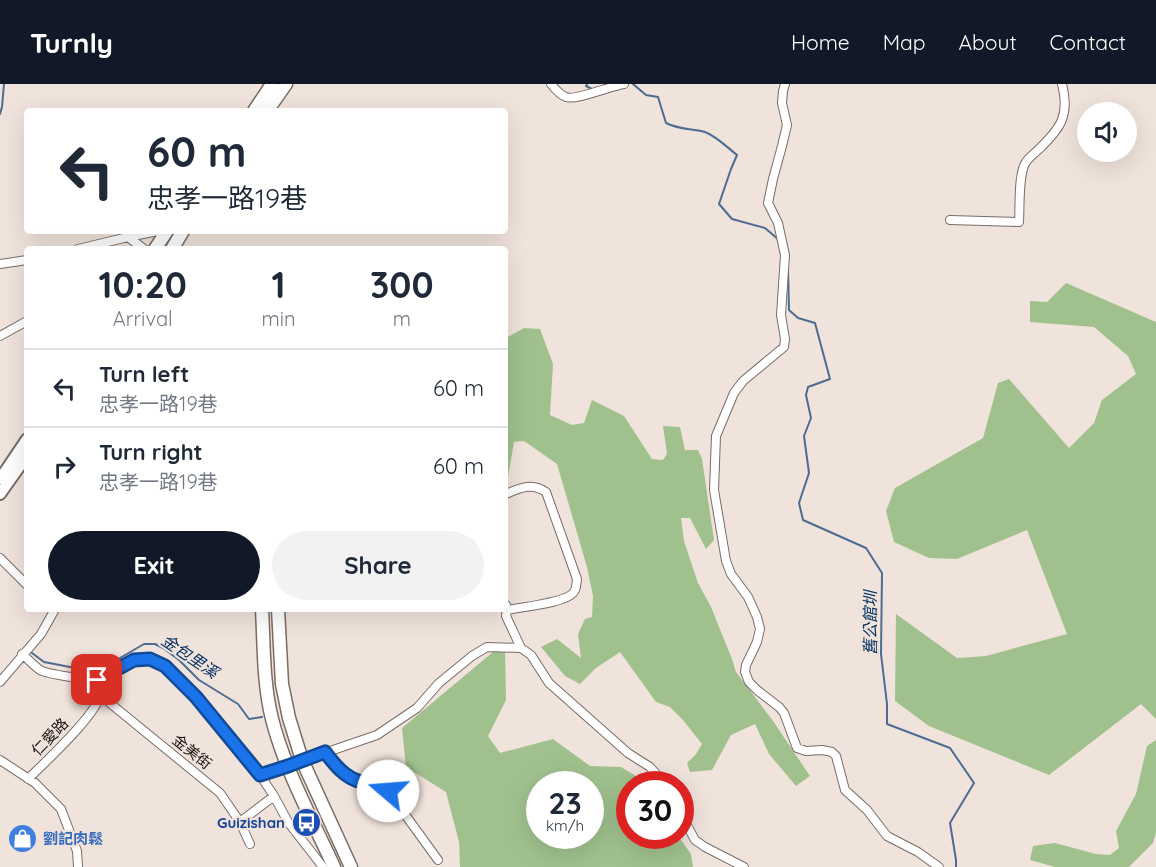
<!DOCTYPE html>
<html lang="en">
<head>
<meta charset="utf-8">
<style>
  :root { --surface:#fff; --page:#f2f2f3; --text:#1f2937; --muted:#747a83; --line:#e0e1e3; --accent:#111827 }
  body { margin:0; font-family:Quicksand,"Noto Sans TC",sans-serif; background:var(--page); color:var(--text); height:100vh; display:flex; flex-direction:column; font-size:22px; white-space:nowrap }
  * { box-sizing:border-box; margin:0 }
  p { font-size:20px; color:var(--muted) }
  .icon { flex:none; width:33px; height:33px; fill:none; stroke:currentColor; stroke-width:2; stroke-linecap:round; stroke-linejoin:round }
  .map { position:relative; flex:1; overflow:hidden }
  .panel { position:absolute; left:24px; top:162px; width:484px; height:366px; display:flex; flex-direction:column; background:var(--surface); border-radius:6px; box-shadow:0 6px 24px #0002 }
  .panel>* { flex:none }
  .top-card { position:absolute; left:24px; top:24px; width:484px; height:126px; border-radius:6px; box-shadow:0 6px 24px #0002; background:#fff; color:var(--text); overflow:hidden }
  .tools { position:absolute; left:1077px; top:18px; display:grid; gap:12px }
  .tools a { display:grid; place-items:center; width:60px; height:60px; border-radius:50%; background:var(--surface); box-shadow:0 6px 24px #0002; font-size:30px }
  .speed { position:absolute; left:526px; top:687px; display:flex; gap:12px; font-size:30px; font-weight:700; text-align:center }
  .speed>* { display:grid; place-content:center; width:78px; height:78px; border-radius:50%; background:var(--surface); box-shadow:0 6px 24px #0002; line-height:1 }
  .speed small { font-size:15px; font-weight:400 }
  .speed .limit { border:9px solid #d22; background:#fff; color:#111 }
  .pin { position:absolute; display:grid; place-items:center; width:51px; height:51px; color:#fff; margin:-26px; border-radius:12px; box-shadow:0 3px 9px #0006 }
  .me { position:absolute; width:66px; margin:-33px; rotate:288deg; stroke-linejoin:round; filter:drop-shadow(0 0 4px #0008) }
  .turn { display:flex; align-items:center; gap:21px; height:126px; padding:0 24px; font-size:27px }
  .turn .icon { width:78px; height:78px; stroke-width:2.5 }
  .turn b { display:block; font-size:42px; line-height:51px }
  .eta { display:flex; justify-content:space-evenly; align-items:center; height:102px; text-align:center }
  .eta b { font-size:36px; font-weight:800; line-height:42px }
  .action { display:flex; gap:12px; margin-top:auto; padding:12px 24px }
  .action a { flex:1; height:69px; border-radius:36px; background:var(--accent); color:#fff; font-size:24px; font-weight:800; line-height:69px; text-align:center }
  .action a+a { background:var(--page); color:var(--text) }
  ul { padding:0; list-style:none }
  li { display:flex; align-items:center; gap:18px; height:78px; padding:0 24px; border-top:2px solid var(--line) }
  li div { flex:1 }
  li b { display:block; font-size:22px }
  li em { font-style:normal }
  header { display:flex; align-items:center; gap:36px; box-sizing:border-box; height:84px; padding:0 30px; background:var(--accent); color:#fff }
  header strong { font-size:28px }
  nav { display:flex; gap:33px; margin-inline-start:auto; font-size:21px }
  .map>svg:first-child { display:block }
</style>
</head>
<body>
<header>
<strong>Turnly</strong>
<nav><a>Home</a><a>Map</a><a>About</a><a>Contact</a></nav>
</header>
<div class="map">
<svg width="1156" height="783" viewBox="0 0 1156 783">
  <rect width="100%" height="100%" fill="#f0e3db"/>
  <path fill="#a0c18e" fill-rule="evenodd" d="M1066 199 1156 238V635L1141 620 1049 691 929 642 895 617 896 530 957 574 986 572 1067 550 1027 446 957 475 929 474 894 458 886 427 895 404 983 354 998 299 1009 295 1069 364 1094 339 1102 316 1136 290 1128 272 1094 243 1030 238V217L1047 218Z
    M524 244 540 245 553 280 550 331 572 341 584 339 592 316 624 332 652 375 663 376 667 370 663 342 680 343 685 366H698L702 375 714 456 706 465 690 434H681L684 457 698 499 711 523 732 575 736 588 773 637 810 692 796 702 769 670 755 640 731 651 712 686 690 688 687 679 696 670 702 660 683 636 670 623 656 618 620 568 596 584 580 600 565 592 541 563 557 555 581 574 578 550 585 535 592 533 593 512 587 483 557 380 524 357 514 358 508 393H506V254Z
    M505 567 506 616 488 652 500 669 553 655 590 682 621 683 641 695 644 700H630V752H678L691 770 693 783H460L459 758 446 708 406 683 402 644 493 568ZM540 700H591V752H540Z
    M1156 656V748L1153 759 1129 783H1055L1030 776 1033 762 1055 759 1096 770 1110 771 1119 764 1116 747 1136 710 1147 662Z"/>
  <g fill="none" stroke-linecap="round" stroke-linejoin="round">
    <path stroke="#4d6c92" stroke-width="2" d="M587 0 586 2 594 6
      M633 0 646 11 658 13 666 39C680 46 691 44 705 48 716 52 728 64 737 71L731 85 719 120 732 135 765 144 779 156
      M0 30 2 23 4 0
      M788 185 789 226 798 234 815 239 830 295 808 303 806 311 811 334 804 352 809 389 799 419 803 436 866 464 882 489 881 570 887 620V640L950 664 974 699 950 739 956 776V783
      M32 569 44 578 96 588 144 560H155L163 564 179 576 199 596 238 620 249 635 262 633"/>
    <defs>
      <path id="street" d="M551 0C555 5 560 11 566 13 574 17 611 2 624 0
        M785 0 783 7 782 19 787 41 782 62 773 95 768 119 778 139 785 171 781 231 785 255 784 263 743 297 734 309 716 352 714 406 726 477 731 490 748 513 757 533 760 545 757 558 746 581 745 588 749 598 757 606 779 623 784 629 797 664 806 667 822 666 832 668 836 672 845 706 867 726 887 752 918 768 939 783
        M950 136 1019 138C1020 124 1018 89 1026 78 1029 73 1035 69 1039 65 1061 44 1070 31 1062 0
        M128 153 158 147
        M78 165 128 153 144 165
        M0 180 27 176
        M0 252 27 237
        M506 410C520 404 532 398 546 408L577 495C576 501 577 505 573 509 565 519 521 523 507 526
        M0 474 27 501
        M506 521 507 526 506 532 521 564
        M22 570C28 575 34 582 40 586 47 590 91 597 99 595 116 589 129 572 149 575 174 578 241 668 260 691L377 651 417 624 439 599 472 572 487 563 521 564 531 571 549 599 628 669 650 683 665 700
        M0 598 41 550 54 527 51 525
        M100 611 220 709 240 738 250 760
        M325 668C334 680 345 694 361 698 374 702 375 699 388 707L438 776
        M0 676 35 699 61 725 77 767 78 783
        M260 691 274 712 288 738 323 783
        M28 695C43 680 99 629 100 610 100 605 98 600 97 596
        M681 730 695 756 705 763 744 783
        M240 738 274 712"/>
      <path id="secondary" d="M0 395 27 355
        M0 410 27 372"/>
      <path id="primary" d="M254 27 272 0
        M267 27 286 0
        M155 165 167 147
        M172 165 183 147
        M262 525C264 561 263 599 272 635 285 686 312 735 334 783
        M278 525 282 600 289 634 302 676 351 783"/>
    </defs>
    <use href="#street" stroke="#786c66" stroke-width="10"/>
    <use href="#secondary" stroke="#786c66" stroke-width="14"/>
    <use href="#primary" stroke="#786c66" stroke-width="15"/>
    <use href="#street" stroke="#fff" stroke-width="8"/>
    <use href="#secondary" stroke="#fff" stroke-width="10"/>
    <use href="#primary" stroke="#fff" stroke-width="12"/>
  </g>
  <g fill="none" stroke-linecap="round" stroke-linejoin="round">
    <defs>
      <path id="route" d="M97 596 134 576 150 575 165 582 196 613 260 691 288 682 325 668C334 680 345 694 361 698 374 702 375 699 388 707"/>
    </defs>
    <use href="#route" stroke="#114b97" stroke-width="15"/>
    <use href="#route" stroke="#1a73e8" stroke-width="10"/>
  </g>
  <defs>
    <symbol id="bus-disc" viewBox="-11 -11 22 22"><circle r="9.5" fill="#1a4fb4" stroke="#f0e3db"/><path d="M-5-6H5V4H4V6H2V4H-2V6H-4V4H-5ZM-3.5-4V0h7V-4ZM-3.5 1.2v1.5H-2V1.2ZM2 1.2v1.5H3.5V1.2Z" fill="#fff"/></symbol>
    <symbol id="shop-disc" viewBox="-11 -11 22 22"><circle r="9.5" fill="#3f7fe0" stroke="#f0e3db"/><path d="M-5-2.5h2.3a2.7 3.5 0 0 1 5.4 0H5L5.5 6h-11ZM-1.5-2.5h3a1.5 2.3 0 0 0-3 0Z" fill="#fff"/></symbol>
  </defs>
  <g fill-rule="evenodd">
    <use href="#bus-disc" x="290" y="722" width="33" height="33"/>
    <use href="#shop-disc" x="6" y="738" width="33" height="33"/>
  </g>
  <g text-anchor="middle" stroke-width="4.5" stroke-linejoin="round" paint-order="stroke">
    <g font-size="15" fill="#181411" stroke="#f0e3db">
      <text transform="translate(50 653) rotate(-46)" y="5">仁愛路</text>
      <text transform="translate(192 668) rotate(39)" y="5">金美街</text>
    </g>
    <g font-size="15" font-weight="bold" fill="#164399" stroke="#f0e3db" text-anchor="end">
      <text x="285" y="744">Guizishan</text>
    </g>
    <g font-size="15" font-weight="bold" fill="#366cbe" stroke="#f0e3db" text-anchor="start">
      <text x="43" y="760">劉記肉鬆</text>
    </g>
    <g font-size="16" font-style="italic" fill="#003063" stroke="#f0e3db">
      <text transform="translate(870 539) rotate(-90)" y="6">舊公館圳</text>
      <text transform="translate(190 572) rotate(34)" y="6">金包里溪</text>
    </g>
  </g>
</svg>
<div class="tools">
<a><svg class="icon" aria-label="sound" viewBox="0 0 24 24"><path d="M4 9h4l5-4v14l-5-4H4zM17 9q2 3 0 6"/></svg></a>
</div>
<div class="speed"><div>23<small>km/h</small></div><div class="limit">30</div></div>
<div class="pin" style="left:97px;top:596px;background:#d93025"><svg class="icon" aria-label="arrive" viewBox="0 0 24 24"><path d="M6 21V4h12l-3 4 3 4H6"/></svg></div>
<svg class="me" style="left:388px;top:707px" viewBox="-20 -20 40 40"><circle r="19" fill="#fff"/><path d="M0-13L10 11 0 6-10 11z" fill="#1a73e8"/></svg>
<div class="top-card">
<div class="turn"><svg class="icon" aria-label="left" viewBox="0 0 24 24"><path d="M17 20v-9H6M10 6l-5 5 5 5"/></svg><div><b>60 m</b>忠孝一路19巷</div></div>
</div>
<section class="panel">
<div class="eta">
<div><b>10:20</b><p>Arrival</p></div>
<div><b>1</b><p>min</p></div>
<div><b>300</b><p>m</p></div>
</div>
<ul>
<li><svg class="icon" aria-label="left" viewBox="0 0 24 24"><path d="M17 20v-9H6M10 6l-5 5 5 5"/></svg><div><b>Turn left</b><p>忠孝一路19巷</p></div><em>60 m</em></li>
<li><svg class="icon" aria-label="right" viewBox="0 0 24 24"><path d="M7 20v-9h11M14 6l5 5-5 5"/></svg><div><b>Turn right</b><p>忠孝一路19巷</p></div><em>60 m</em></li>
</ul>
<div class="action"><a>Exit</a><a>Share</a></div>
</section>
</div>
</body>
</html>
